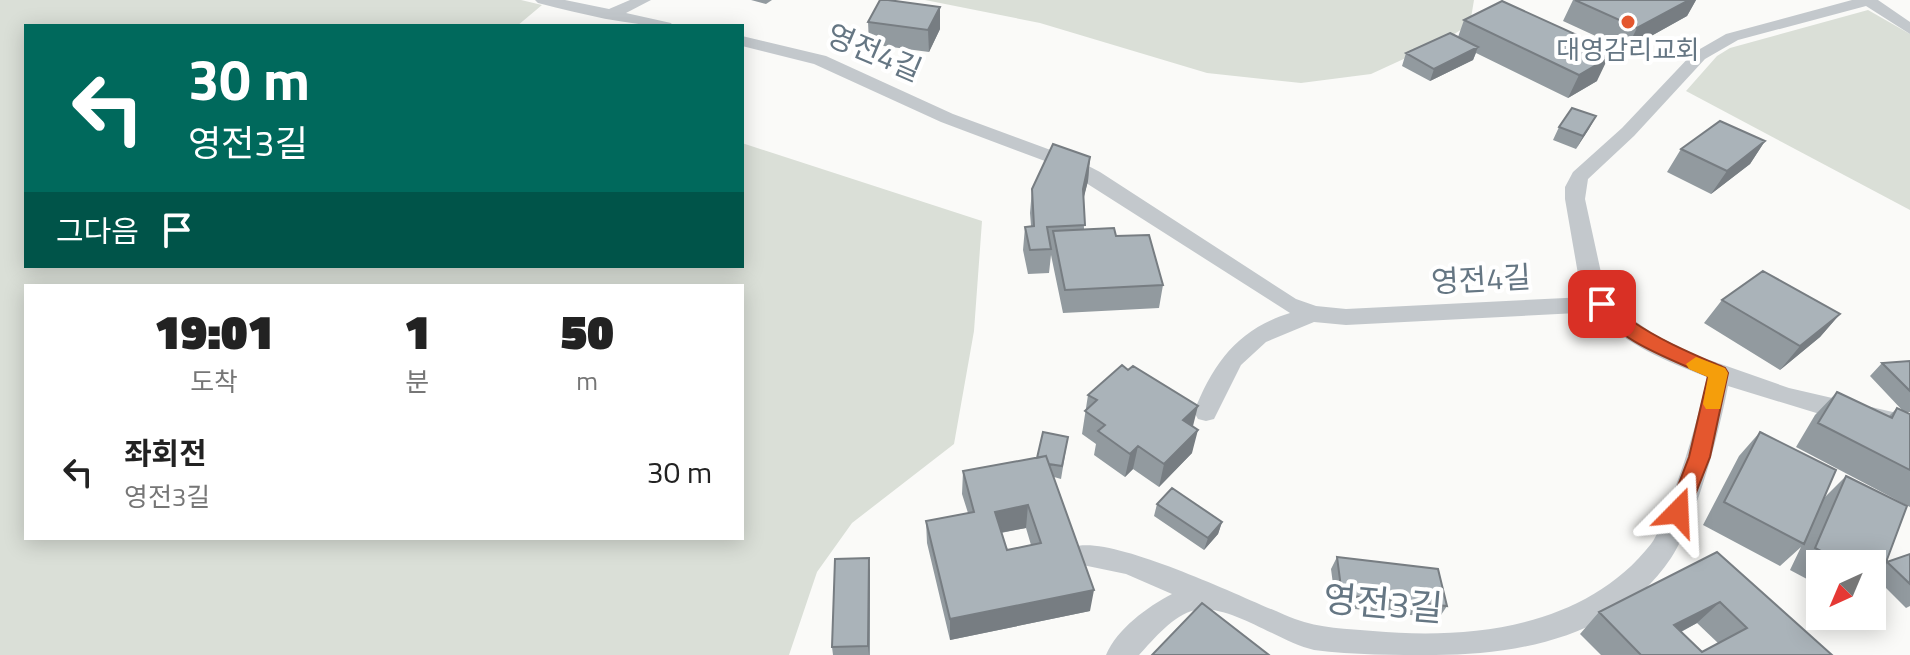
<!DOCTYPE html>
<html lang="ko">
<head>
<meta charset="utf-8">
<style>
  :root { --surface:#fff; --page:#f2f2f2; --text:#222; --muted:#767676 }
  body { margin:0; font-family:"Titillium Web","Noto Sans KR",sans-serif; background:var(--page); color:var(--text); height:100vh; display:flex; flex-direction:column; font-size:30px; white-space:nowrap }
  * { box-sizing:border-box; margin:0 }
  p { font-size:26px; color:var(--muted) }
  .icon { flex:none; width:44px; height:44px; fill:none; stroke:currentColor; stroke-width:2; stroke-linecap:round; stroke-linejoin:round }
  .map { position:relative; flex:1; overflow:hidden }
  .drawer { position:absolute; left:24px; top:284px; width:720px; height:256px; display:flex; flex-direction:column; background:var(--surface); border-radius:0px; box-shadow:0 4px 20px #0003 }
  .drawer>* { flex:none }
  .guide { position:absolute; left:24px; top:24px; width:720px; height:244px; border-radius:0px; box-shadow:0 4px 20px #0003; background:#00695c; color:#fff; overflow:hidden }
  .needle { width:52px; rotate:224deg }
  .tools { position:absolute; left:1806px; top:550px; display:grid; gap:16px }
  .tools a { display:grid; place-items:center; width:80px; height:80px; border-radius:0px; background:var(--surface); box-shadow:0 4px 20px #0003; font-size:40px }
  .pin { position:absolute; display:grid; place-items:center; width:68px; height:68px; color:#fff; margin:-34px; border-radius:16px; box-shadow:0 4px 12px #0006 }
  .me { position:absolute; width:88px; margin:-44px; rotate:21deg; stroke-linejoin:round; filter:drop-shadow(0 0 6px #0008) }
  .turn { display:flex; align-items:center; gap:28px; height:168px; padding:0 32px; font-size:36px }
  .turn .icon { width:104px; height:104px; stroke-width:2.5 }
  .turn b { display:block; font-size:56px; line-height:68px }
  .then { display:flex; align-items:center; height:76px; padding:0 32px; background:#0003; gap:16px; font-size:30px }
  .eta { display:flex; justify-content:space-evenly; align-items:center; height:136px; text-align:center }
  .eta b { font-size:48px; font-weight:800; line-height:56px }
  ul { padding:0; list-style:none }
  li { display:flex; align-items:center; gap:24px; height:104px; padding:0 32px }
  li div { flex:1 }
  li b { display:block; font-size:30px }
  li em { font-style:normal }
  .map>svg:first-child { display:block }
</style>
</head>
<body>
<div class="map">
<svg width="1910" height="655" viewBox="0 0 1910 655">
  <rect width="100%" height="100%" fill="#fafaf8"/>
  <path fill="#dadfd7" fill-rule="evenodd" d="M0 0H521L542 5 517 26H26V266H742V143L982 221 974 331 954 444 852 523 817 572 789 655H0ZM742 286V538H26V286Z
    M925 0H1474L1470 24 1445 40 1371 74 1301 83 1207 73 1040 23Z
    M1868 10 1910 34V210L1686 91 1717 56 1730 48Z"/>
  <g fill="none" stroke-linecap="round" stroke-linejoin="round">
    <path fill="#c3c8cc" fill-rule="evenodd" d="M535 0H565L609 9 630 0H651L626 13 671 23 673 26C627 26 582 14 538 3Z
      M1852 0H1878L1910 22V34L1866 6 1738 40 1705 59 1634 136 1588 179 1585 199 1605 291 1622 312 1655 335 1698 356 1789 388 1910 416V434L1836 419 1728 386C1719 433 1697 518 1671 558 1620 635 1521 655 1435 655 1395 655 1354 655 1314 650 1278 642 1230 603 1195 610 1173 615 1154 639 1139 655H1106C1117 629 1147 607 1172 594L1126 574 1073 563 1069 555 1073 547C1112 533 1251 602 1295 619 1319 628 1348 629 1373 631 1472 640 1586 627 1651 544 1658 535 1661 522 1666 511 1684 468 1697 423 1707 377 1669 362 1623 345 1597 312L1346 325 1314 322 1266 342 1241 365 1214 419 1206 421 1198 419 1194 412C1213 363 1238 329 1290 313L1061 167 941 122 814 64 742 46V36L826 56 953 114 1075 159 1100 172 1296 299 1316 306 1346 309 1586 297 1578 274 1565 199V187L1573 172 1622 128 1693 53 1726 34Z"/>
  </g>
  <path fill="#929a9f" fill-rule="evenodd" d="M751 0H772L766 4Z
    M1573 0H1696L1687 16 1626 50 1563 21Z
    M1464 20 1573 42 1597 81 1568 98 1476 53 1473 60 1430 81 1402 66 1406 53 1458 37Z
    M868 22 940 29 929 52 869 44Z
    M1596 116 1576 149 1553 140 1559 127Z
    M1765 141 1750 164 1711 194 1667 172 1681 149Z
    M1090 157 1088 181 1083 199 1084 229 1116 236 1163 285 1159 308 1063 313 1051 255 1049 273 1028 274 1023 250 1025 227 1031 226 1030 213 1032 189Z
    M1722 300 1840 314 1820 337 1780 370 1704 323Z
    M1910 361V412H1906L1910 414V507L1796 447 1815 415 1837 392 1888 417 1897 408 1903 411 1870 376 1882 363Z
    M1088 395 1193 426 1192 453 1159 487 1133 469 1125 477 1094 455 1096 444 1082 434Z
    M1760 432 1824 498 1846 476 1886 562 1910 554V606L1906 608 1879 581 1872 587V564H1820V586L1790 570 1801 547 1780 566 1703 525 1739 456Z
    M1068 437 1061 479 1054 477 1090 611 950 640 927 543 926 521 968 513 962 494 963 471 1037 458ZM1026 528 1031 545 1007 550 1001 533Z
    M1157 504 1222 522 1218 534 1204 550 1154 516Z
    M1717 552 1832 655H1601L1580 634 1599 612ZM1697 623 1718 643 1702 652 1681 632Z
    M1337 557 1447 606 1439 618 1336 607 1331 569Z
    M870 570V655H833L832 647Z"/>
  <path fill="#777d82" d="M1689 0H1696L1687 16 1626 50 1637 28Z
    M940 7V29L929 52 928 30Z
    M1478 47 1473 60 1430 81 1434 69Z
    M1608 58 1597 81 1568 98 1579 75Z
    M1596 116 1589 129 1576 149 1583 136Z
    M1765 141 1750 164 1711 194 1727 171Z
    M1090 157 1088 181 1080 213 1083 189Z
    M1840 314 1820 337 1780 370 1800 346Z
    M1198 406 1192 430 1183 420Z
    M1198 430 1192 453 1159 487 1164 464Z
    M1138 446 1133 469 1125 477 1130 454Z
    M1028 505 1026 528 993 534 995 512Z
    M1222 522 1218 534 1204 550 1208 538Z
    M869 558 870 570 869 655 868 646Z
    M1094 590 1090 611 950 640V619Z
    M1720 602 1697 623 1652 647 1674 625Z"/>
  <path fill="#aab3b9" stroke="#777d82" stroke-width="2" fill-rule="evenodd" d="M880 0H888L940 7 928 30 868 22Z
    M1575 0H1689L1637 28Z
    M1502 1 1577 35 1568 40 1608 58 1579 75 1464 20Z
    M1450 33 1478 47 1434 69 1406 53Z
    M1572 108 1596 116 1583 136 1559 127Z
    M1720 121 1765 141 1727 171 1681 149Z
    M1053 144 1090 157 1083 189 1085 225 1047 227 1051 249 1030 250 1025 227 1034 226 1032 189Z
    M1114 228 1116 236 1149 235 1163 285 1065 290 1053 231Z
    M1763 271 1840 314 1800 346 1722 300Z
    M1910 361V391L1882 363Z
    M1122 365 1128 370 1133 366 1198 406 1183 420 1198 430 1164 464 1138 446 1130 454 1098 431 1105 425 1085 411 1097 400 1088 395Z
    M1837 392 1892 418 1897 408 1910 414V470L1818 423Z
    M1043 432 1068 437 1062 466 1049 464 1046 456 1037 458Z
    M1760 432 1836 470 1804 544 1724 502Z
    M1046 456 1094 590 950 619 926 521 974 512 963 471ZM1028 505 1041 543 1007 550 995 512Z
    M1846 476 1907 506 1879 581 1872 578V564H1846L1815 548Z
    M1172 488 1222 522 1208 538 1157 504Z
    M1717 552 1832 655H1641L1599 612ZM1720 602 1747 628 1702 652 1674 625Z
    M1910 554V584L1887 562Z
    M1337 557 1438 569 1447 606 1342 595Z
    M869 558 868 646 832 647 835 559Z
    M1202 603 1269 655H1152Z"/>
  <path fill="#e4572e" stroke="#94391e" stroke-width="2" d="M1602 297C1615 301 1621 314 1632 321 1661 341 1693 354 1725 368L1728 373 1710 457 1686 518 1678 521 1671 518 1668 512 1689 457 1708 376C1669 358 1618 342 1593 304Z"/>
  <path fill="#f59e0b" d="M1696 357 1725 368 1728 373 1720 409H1706L1703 404 1708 377 1689 369 1686 364Z"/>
  <circle fill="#e4572e" stroke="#fff" stroke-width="3" cx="1628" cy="22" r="8"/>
  <g text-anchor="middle" stroke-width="8" stroke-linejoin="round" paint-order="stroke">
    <g font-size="26" fill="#657683" stroke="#fff">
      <text x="1628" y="59">대영감리교회</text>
    </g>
    <g font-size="30" fill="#657683" stroke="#fff">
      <text transform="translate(874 53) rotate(23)" y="10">영전4길</text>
      <text transform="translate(1481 280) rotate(-3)" y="10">영전4길</text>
    </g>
    <g font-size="36" fill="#657683" stroke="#fff">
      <text transform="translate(1383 603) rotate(5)" y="13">영전3길</text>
    </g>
  </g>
</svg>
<div class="tools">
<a><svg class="needle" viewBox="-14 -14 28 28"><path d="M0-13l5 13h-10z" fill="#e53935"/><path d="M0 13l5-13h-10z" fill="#767676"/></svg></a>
</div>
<div class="pin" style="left:1602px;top:304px;background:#d93025"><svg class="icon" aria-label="arrive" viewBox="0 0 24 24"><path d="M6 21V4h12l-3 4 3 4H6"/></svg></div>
<svg class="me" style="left:1678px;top:512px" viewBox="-20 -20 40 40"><path d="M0-17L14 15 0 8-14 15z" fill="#e4572e" stroke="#fff" stroke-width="4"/></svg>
<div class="guide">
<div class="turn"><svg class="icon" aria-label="left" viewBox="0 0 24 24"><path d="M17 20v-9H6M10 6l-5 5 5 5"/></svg><div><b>30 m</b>영전3길</div></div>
<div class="then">그다음<svg class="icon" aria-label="arrive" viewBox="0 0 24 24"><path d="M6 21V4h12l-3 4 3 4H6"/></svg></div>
</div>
<section class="drawer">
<div class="eta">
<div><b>19:01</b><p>도착</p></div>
<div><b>1</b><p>분</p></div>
<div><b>50</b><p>m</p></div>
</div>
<ul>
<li><svg class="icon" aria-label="left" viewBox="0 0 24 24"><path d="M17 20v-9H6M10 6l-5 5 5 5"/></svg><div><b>좌회전</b><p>영전3길</p></div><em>30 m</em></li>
</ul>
</section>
</div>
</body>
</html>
